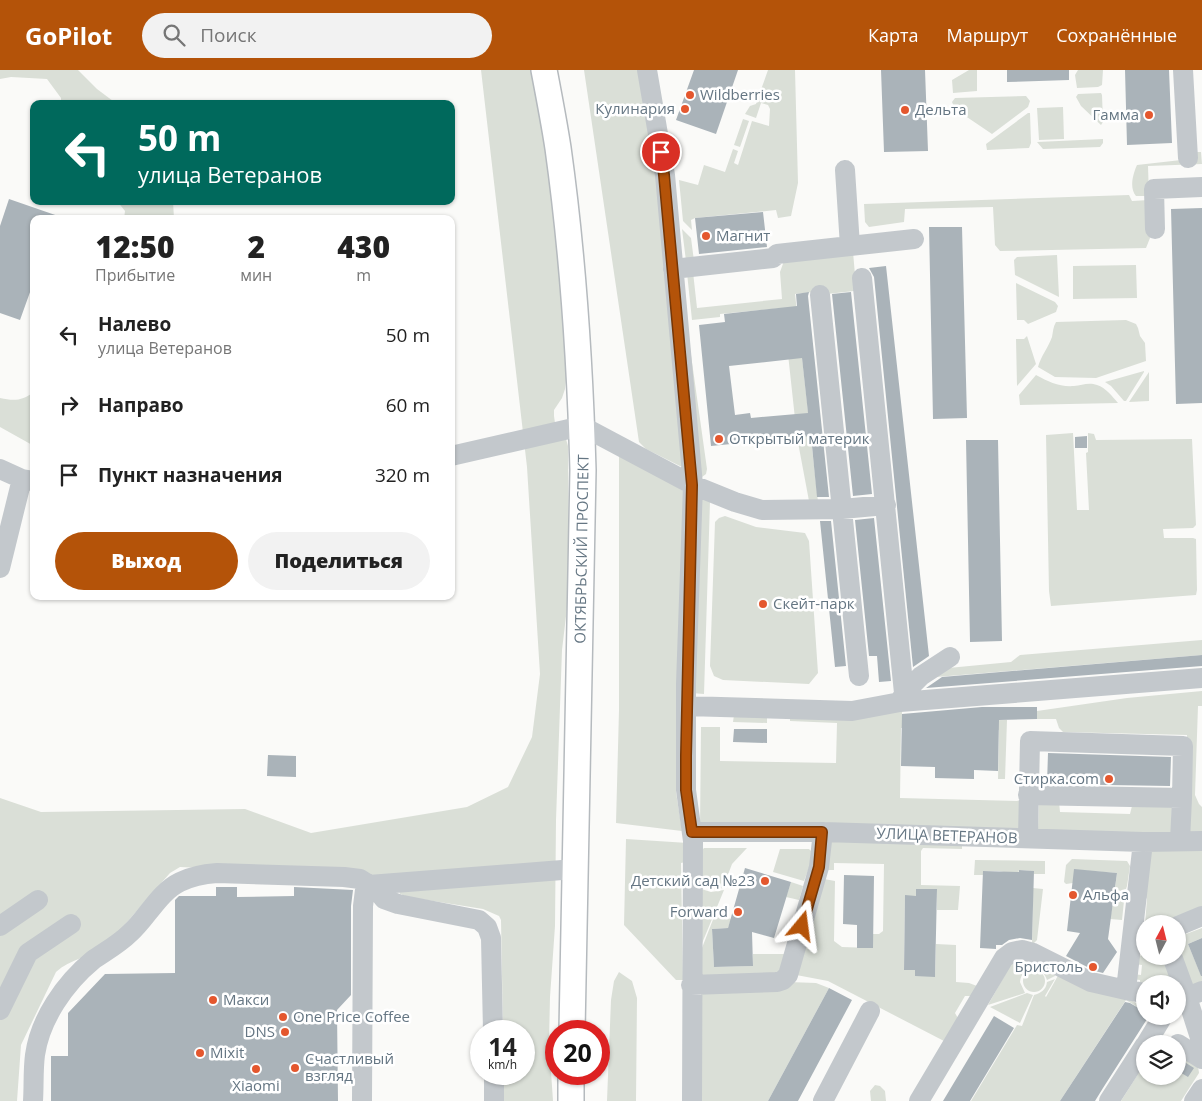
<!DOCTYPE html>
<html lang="ru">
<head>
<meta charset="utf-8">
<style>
  :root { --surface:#fff; --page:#f2f2f2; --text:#222; --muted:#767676; --accent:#b45309 }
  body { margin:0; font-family:"Open Sans",sans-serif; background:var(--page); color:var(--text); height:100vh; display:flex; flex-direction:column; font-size:19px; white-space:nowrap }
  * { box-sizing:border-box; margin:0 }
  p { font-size:16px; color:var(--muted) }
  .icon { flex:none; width:28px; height:28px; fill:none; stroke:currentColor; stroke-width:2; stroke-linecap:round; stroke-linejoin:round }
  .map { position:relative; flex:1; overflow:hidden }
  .panel { position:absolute; left:30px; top:145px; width:425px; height:385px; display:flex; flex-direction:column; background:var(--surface); border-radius:10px; box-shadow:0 1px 4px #0004 }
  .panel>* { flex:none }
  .hud { position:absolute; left:30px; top:30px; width:425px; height:105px; border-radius:10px; box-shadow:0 1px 4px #0004; background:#00695c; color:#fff; overflow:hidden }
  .needle { width:32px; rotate:7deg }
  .controls { position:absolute; left:1136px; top:845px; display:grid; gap:10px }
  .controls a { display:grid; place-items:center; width:50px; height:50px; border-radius:50%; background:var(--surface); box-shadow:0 1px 4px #0004; font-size:25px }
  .speed { position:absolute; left:470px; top:950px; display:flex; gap:10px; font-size:25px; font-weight:700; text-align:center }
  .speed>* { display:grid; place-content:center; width:65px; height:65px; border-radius:50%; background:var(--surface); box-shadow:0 1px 4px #0004; line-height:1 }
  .speed small { font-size:12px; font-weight:400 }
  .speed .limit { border:8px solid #d22; background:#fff; color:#111 }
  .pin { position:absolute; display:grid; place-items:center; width:42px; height:42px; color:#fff; margin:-21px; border:2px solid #fff; border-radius:50%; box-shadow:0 1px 5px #0007 }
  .me { position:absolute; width:55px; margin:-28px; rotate:16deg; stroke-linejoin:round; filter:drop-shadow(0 0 4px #0008) }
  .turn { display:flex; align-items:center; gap:18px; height:105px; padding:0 25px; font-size:22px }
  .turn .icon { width:65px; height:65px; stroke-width:2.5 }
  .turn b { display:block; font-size:35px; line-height:42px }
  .eta { display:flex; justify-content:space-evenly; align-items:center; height:85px; text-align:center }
  .eta b { font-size:30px; font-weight:800; line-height:35px }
  .button { display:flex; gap:10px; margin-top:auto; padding:10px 25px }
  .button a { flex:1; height:58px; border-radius:30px; background:var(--accent); color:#fff; font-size:20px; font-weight:800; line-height:58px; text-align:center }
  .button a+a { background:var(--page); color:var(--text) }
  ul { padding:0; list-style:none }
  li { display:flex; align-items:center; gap:15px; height:70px; padding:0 25px }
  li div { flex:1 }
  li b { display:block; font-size:19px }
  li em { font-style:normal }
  header { display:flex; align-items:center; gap:30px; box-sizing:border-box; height:70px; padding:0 25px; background:var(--accent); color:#fff }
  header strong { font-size:24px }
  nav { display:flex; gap:28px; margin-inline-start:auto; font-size:18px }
  .search { width:350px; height:45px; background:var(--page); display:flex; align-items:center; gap:12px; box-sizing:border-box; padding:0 18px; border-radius:28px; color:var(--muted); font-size:19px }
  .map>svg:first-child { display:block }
</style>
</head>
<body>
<header>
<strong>GoPilot</strong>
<div class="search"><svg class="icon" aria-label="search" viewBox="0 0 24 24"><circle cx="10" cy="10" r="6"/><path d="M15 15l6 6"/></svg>Поиск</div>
<nav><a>Карта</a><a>Маршрут</a><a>Сохранённые</a></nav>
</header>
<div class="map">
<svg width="1202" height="1031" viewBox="0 0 1202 1031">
  <rect width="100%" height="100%" fill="#fafaf8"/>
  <path fill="#dadfd7" d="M0 0H78L97 19 117 34H61V28L47 9 11 7 0 9Z
    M481 0H532L547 81 555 156 567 300 565 319 562 328 554 340V346L555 353 566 369 568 376 569 521 562 580 556 750 555 856 550 927 549 972 553 1031H504V1004H524V961H503L501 850 499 846 483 839 408 827 400 824 397 809 356 805 180 797 170 803 106 876C90 887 70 889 56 902L21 975 17 1031H0V728L41 742 245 739 311 763 467 737 508 717 532 667 540 604 527 397Z
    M584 0H651L707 399 706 404 702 407 646 379 639 372Z
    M768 0H795L798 113 791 146 778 148 776 140 695 148 691 150 692 160 683 151 679 110 698 115 704 95 725 102 733 79 738 81 734 93 738 95 752 51 769 56 770 39 768 35 761 33 756 48 745 44 750 36 756 34Z
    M969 0H977V21L953 23 952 10Z
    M1078 0H1103L1102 15 1098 17 1077 18 1075 5Z
    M1101 23 1102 25 1103 52 1101 55 1081 36 1076 27 1078 24Z
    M1026 26 1030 31 1028 37 992 64 955 39 952 32 955 28Z
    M1063 37 1064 69 1039 70 1037 38Z
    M1028 43H1030L1031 73 1029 78 987 80 986 74Z
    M743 49 749 51 740 77 734 75Z
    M1103 69V73L1100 77 1043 79 1037 72Z
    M1190 82H1201L1202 94 1148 96 1149 126H1136C1129 118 1133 104 1137 95L1190 89Z
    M1129 125 1132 131 1149 130 1150 168 1146 178 1000 181 995 175 993 137 905 139 904 152 869 157 865 152 864 134Z
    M117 131H173L174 149H124L125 141Z
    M682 159 691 168 694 191H686Z
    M853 182 856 216 854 221 827 224 813 222 795 224 818 432 809 431 797 367 783 238 720 244V247L692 250 687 203 693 202 697 238 782 229 780 202 784 191Z
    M1057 185 1059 227 1015 205 1014 190 1017 187Z
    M1136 195 1137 228 1073 229V196Z
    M1016 213 1055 232 1058 236 1056 242 1028 254 1024 250H1017Z
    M1126 250 1136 254 1138 258 1140 266 1145 273 1146 291 1096 308 1055 307 1038 297C1041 286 1048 278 1052 267 1053 262 1053 257 1056 252Z
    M1027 266 1036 294 1017 316 1016 269H1024Z
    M1144 301V302L1126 331H1124L1111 316 1105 312Z
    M1149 302V331L1129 332Z
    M1036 305C1049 312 1059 317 1074 316 1082 315 1089 312 1097 315 1106 318 1112 326 1118 333L1020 335 1019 325Z
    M34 322V376L0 357V328C14 331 22 331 34 322Z
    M1073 363 1077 440H1089L1086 383 1088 382V363L1094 364 1096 370 1192 369 1196 455 1193 458 1163 459 1164 468H1193L1196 469 1197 520 1196 525 1051 536 1049 521 1046 365Z
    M619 382 687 423 676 722 682 761 616 753 619 640Z
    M697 424 710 431 704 624 691 623Z
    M725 446 756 457 805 463 809 471 818 603 809 614 723 610 714 606 710 596 715 452 719 448Z
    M1202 570V585L924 608 938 599 1011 592 1020 585Z
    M1202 621V636H1198L1195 725 1199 734 1202 737V767L1185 763 1187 665 1063 662 1059 658 1056 649H1037V641L1127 628Z
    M902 639V651L1007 650 1005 709H998L999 660 901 658 900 728 1022 731 1021 763 700 758 701 657H720V691L836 693 837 653 790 651V645Z
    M734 645H767V653L733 652Z
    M1059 732 1060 742 1130 744 1132 736 1172 735 1171 767 1038 759 1039 733Z
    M626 769 688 773 686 792 681 793 683 910H676L624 855Z
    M825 769 962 774V779L923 778 921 781V815L960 816 958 840H937V819H916V826H905L904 900H915V906H935L936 874 956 875V912L969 913 977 916 976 926H965L955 943 959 950 944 971 828 911 791 904 824 809 835 811 834 871 842 877 872 878 873 864H879L883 861 884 794 834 793V800H826Z
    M704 778H747L732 794 723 818 715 819 700 816V782Z
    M780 779H809L811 781 810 795 804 811 773 802Z
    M1202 779V844L1176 854H1145L1147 829 1143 823 1146 780Z
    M1072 789 1127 791 1130 796 1127 816 1126 819 1121 821 1115 819 1117 803 1075 800 1073 813 1066 814 1064 812 1066 795Z
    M975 790 1045 791V804H1034L1033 801 1019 800 1018 805 999 801H983V805H974Z
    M791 812 803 816 799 830 786 827Z
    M698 818 711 822 724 820 698 883Z
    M1033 818 1043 819 1037 870 1032 875Z
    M1114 828 1124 831 1122 850 1110 849Z
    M717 845 731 849 728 858 712 859 714 897 753 896V884H786L780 906 702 911 700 883 714 847Z
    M1202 858V868L1188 874 1200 903 1202 902V914L1189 919 1178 886V867Z
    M1145 884V886H1167L1178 914H1145L1140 917V910L1132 909 1133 904 1141 905 1142 895 1134 894V888Z
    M1022 887 1056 902 1055 906 1047 910C1042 894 1022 894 1020 912L1025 923 988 935 1011 894Z
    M1023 911a11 11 0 1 1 22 0a11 11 0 1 1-22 0Z
    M619 902 632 911 637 928 636 1031H607L611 930 614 911Z
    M1060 902 1127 927 1145 939V942L1126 930 1060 1031H971L1017 955 1022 956 1034 925C1041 923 1046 920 1047 912L1055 909 1045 926 1046 927Z
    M789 912 816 913 829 918 768 1031H700L701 923Z
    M1027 923 1033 925 1020 953 990 937Z
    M1178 979C1186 985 1199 991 1199 1003L1181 1031H1121L1145 993V1006H1178Z
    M875 1015 880 1016 885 1021 886 1031H871L870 1021Z"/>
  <path fill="#aab3b9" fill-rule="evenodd" d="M694 0H738L716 64 676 50Z
    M881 0H925L928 81 884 82Z
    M1007 0H1069V10L1007 12Z
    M1125 0H1169L1172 73 1127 75Z
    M9 129 61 147 60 149H34V211L20 250 0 243V156Z
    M1202 138V333L1176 334 1171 139Z
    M763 142 767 177 699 184 695 148Z
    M929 157H962L967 348 933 349Z
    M886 196 929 586 913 597 874 207 869 198Z
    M809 222 808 226 829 427H817L811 366 711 376 699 255 725 252 724 244 797 236 796 224ZM802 288 808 343 751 348 750 343 735 345 729 296Z
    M851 222 872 424 853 426 832 224Z
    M1087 366V378H1075V367Z
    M966 370H998L1002 571 970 572Z
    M874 448 891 611 879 612 877 586H869L855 450Z
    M820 451H831L846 596 835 597Z
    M1202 585V596L926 618 942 607Z
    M982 637H1037V649L999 650 998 701 974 700V709L935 708V697L901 696 902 644Z
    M734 659H767V673L733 672Z
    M1048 683 1171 687 1170 716 1047 714Z
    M268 685 296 686V707L267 706Z
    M745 798 791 812 774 868 752 862 753 896 714 897 712 859 728 858Z
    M1074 799 1117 803 1108 869 1117 882 1103 903 1095 901 1066 886 1080 863 1067 861Z
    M1019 800 1034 801 1032 870 1020 868 1009 870 1002 875H996V879L980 878 983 801 1019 802Z
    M844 805 874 806 873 878H857V855L843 854Z
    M216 817H237V827L294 826V817L353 820 351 836V925L337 940 338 1031H51V986H68V943L105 904 175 903V830L179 826H216Z
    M916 819H937L935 907 915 906V900H904L905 825 916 826Z
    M1202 868V906H1201L1188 874Z
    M829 918 852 930 798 1031H768Z
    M1125 932 1130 933 1145 942V946H1149L1103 1018 1095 1031H1060Z
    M994 946 1014 958 970 1031H943Z
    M1178 988 1194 998 1188 1007 1178 1001Z"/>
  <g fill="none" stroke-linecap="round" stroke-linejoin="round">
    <defs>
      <path id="major" d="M544 0C549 26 554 52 558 78 573 185 580 293 583 400L572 961
        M571 1031V1004"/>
    </defs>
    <use href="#major" stroke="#b5babe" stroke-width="28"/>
    <path stroke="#c3c8cc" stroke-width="20" d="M647 0 665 105 693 415 686 614V720L693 771 692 1031
      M1183 0 1188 88
      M1155 159 1154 119 1202 117
      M850 176 914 169
      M673 199 773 188 777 184 850 176 845 100
      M862 208 904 623 900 632 1202 608
      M820 225 859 606
      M451 386 582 356 693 415 735 432 762 440 842 439 886 435
      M0 399 22 409 34 411
      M0 498 22 409
      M904 623 921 606 950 587
      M686 636 852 641 900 632
      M1028 725 1182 728 1180 771
      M692 762H823L1143 772 1202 771
      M1028 768 1030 671 1183 676 1182 728
      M369 815 575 799
      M0 856 38 830
      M1178 856 1202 846
      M1172 886 1187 927 1202 921
      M691 915 777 912 783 910 788 905 819 797 823 762
      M1126 920 1145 923
      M1178 931 1187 927 1202 974
      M0 940 28 883 71 854
      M1146 974 1163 946
      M1178 974 1202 989
      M494 1004V1031
      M33 1031C34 1016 33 1000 35 985 40 949 65 913 93 890 106 881 119 874 130 863 147 848 159 822 180 812 192 806 204 804 217 803L344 807 360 809 376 819 384 829 398 834 479 850 487 857 491 868 493 961
      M362 1031 363 836 365 820 369 815
      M823 1031 870 941
      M919 1031 1004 888 1012 882 1022 880 1033 883 1091 912 1126 920 1143 772
      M1109 1031 1145 975
      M1194 1031 1202 1019"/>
    <use href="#major" stroke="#fff" stroke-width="25"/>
  </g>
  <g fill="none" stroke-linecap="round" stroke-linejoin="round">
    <defs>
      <path id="route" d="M661 82 664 105 692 415 686 686V720L692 762H822L819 797 802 856"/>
    </defs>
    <use href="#route" stroke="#753606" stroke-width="12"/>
    <use href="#route" stroke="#b45309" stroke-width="9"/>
  </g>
  <g fill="#e4572e" stroke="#fff" stroke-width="2">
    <circle cx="690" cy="25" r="5"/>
    <circle cx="685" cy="39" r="5"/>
    <circle cx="905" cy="40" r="5"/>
    <circle cx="1149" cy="45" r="5"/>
    <circle cx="706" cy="166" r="5"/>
    <circle cx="719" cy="369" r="5"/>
    <circle cx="763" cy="534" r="5"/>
    <circle cx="1109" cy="709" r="5"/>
    <circle cx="765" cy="811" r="5"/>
    <circle cx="1073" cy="825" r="5"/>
    <circle cx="738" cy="842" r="5"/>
    <circle cx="1093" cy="897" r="5"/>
    <circle cx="213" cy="930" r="5"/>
    <circle cx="283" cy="947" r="5"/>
    <circle cx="285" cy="962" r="5"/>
    <circle cx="200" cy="983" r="5"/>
    <circle cx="295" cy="998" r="5"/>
    <circle cx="256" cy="999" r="5"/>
  </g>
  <g text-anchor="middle" stroke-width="5" stroke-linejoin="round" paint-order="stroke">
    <g font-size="15" fill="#657683" stroke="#fff" text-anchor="start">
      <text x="700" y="30">Wildberries</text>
      <text x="675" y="44" text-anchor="end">Кулинария</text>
      <text x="915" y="45">Дельта</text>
      <text x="1139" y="50" text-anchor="end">Гамма</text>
      <text x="716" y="171">Магнит</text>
      <text x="729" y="374">Открытый материк</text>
      <text x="773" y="539">Скейт-парк</text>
      <text x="1099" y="714" text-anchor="end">Стирка.com</text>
      <text x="755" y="816" text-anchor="end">Детский сад №23</text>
      <text x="1083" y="830">Альфа</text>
      <text x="728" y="847" text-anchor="end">Forward</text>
      <text x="1083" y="902" text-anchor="end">Бристоль</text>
      <text x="223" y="935">Макси</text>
      <text x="293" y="952">One Price Coffee</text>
      <text x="275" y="967" text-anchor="end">DNS</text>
      <text x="210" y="988">Mixit</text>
      <text x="305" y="994">Счастливый<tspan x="305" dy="17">взгляд</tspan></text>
      <text x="256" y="1021" text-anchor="middle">Xiaomi</text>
    </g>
    <g font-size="15" fill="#657683" stroke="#fff">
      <text transform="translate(582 479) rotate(-89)" y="5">ОКТЯБРЬСКИЙ ПРОСПЕКТ</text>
      <text transform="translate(947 766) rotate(2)" y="5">УЛИЦА ВЕТЕРАНОВ</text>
    </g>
  </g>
</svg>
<div class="controls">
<a><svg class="needle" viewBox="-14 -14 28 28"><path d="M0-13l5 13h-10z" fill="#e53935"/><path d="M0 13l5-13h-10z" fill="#767676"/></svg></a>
<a><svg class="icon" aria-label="sound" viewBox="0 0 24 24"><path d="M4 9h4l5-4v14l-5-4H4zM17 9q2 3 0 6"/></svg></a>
<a><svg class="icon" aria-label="layers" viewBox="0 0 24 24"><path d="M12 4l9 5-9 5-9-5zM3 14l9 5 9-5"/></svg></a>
</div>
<div class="speed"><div>14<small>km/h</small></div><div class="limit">20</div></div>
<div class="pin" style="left:661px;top:82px;background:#d93025"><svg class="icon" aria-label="arrive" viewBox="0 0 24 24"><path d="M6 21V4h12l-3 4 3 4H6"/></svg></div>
<svg class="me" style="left:802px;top:856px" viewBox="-20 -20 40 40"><path d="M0-17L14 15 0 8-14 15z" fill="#b45309" stroke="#fff" stroke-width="4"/></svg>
<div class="hud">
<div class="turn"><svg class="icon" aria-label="left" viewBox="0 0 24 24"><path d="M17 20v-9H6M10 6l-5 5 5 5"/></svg><div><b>50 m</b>улица Ветеранов</div></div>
</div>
<section class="panel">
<div class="eta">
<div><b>12:50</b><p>Прибытие</p></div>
<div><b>2</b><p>мин</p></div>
<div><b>430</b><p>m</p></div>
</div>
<ul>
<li><svg class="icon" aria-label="left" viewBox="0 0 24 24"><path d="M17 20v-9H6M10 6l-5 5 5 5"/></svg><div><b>Налево</b><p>улица Ветеранов</p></div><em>50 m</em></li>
<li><svg class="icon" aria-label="right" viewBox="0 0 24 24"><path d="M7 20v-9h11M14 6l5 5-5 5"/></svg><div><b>Направо</b></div><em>60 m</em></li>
<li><svg class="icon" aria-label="arrive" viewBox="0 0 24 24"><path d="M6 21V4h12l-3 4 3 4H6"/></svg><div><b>Пункт назначения</b></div><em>320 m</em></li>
</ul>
<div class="button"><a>Выход</a><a>Поделиться</a></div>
</section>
</div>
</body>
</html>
